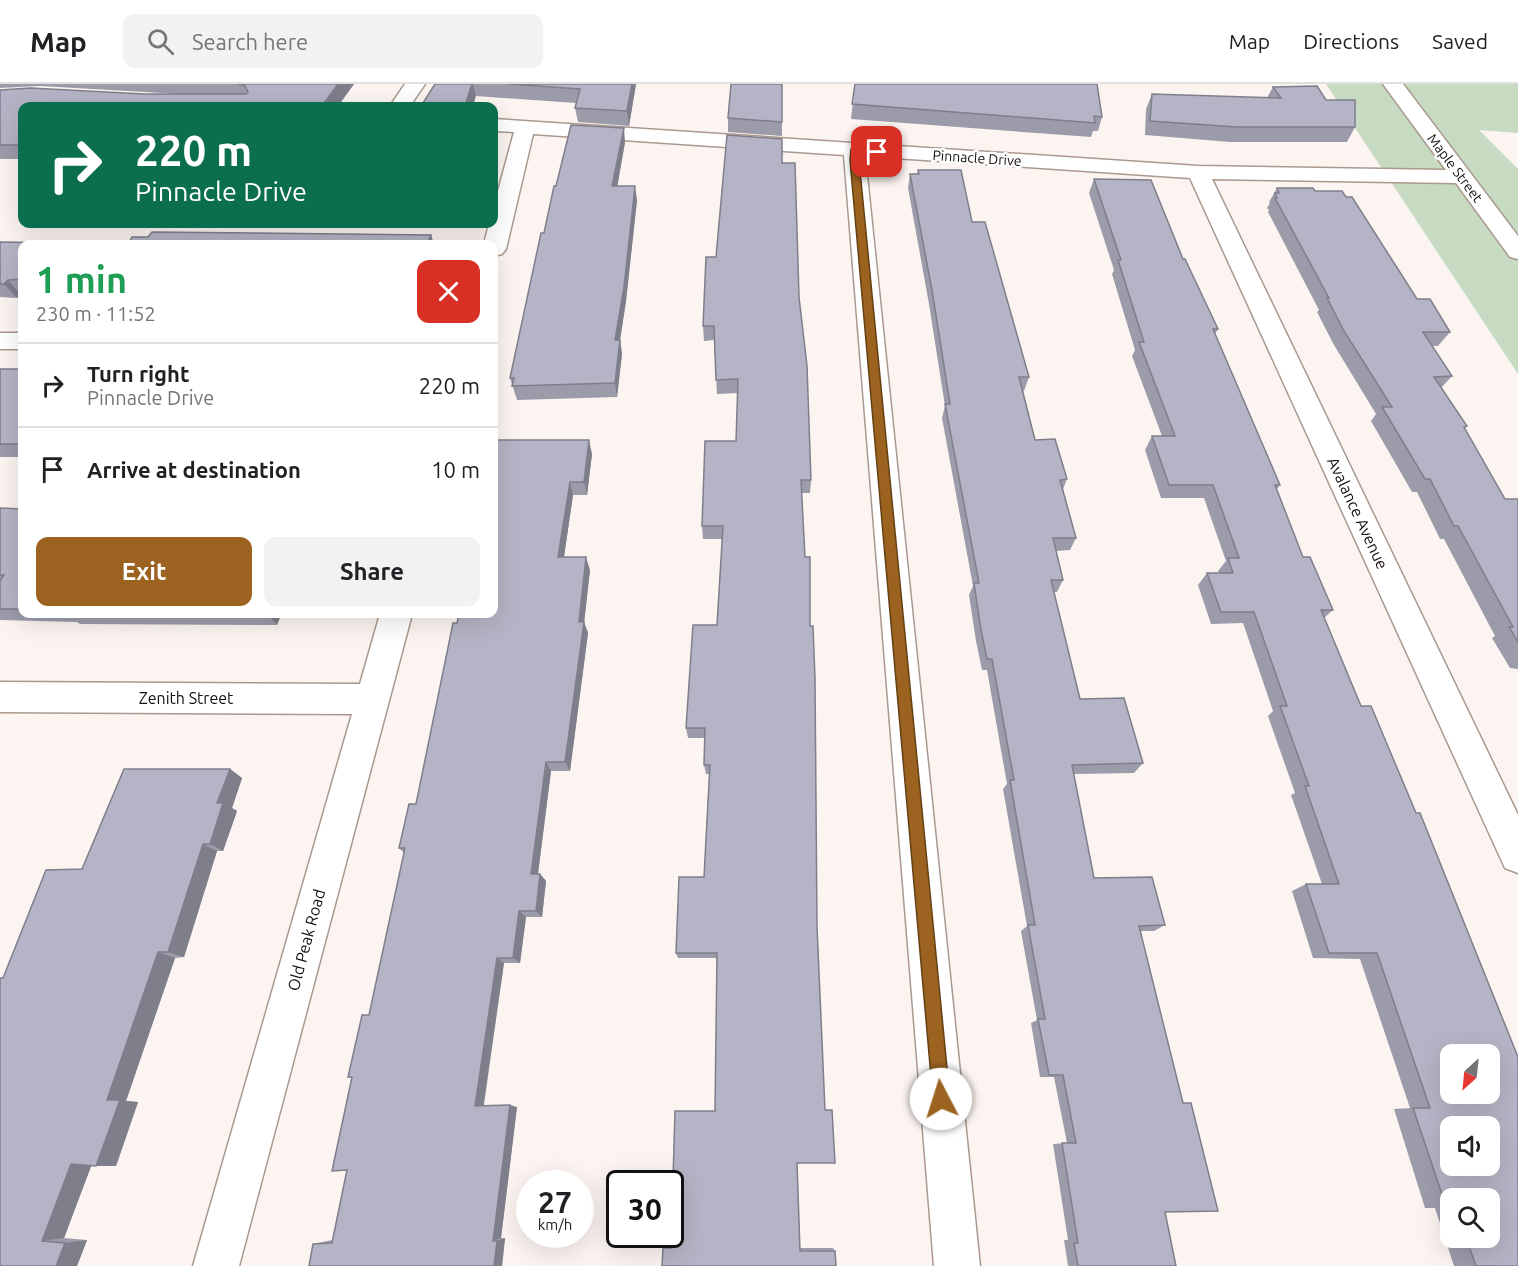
<!DOCTYPE html>
<html lang="en">
<head>
<meta charset="utf-8">
<style>
  :root { --surface:#fff; --page:#f2f2f2; --text:#202124; --muted:#757577; --line:#e0e0e0; --accent:#9c6320 }
  body { margin:0; font-family:Ubuntu,sans-serif; background:var(--page); color:var(--text); height:100vh; display:flex; flex-direction:column; font-size:22px; white-space:nowrap }
  * { box-sizing:border-box; margin:0 }
  p { font-size:20px; color:var(--muted) }
  .icon { flex:none; width:33px; height:33px; fill:none; stroke:currentColor; stroke-width:2; stroke-linecap:round; stroke-linejoin:round }
  .map { position:relative; flex:1; overflow:hidden }
  .panel { position:absolute; left:18px; top:156px; width:480px; height:378px; display:flex; flex-direction:column; background:var(--surface); border-radius:12px; box-shadow:0 6px 24px #0002 }
  .panel>* { flex:none }
  .top-card { position:absolute; left:18px; top:18px; width:480px; height:126px; border-radius:12px; box-shadow:0 6px 24px #0002; background:#0b6e4f; color:#fff; overflow:hidden }
  .needle { width:39px; rotate:207deg }
  .controls { position:absolute; left:1440px; top:960px; display:grid; gap:12px }
  .controls a { display:grid; place-items:center; width:60px; height:60px; border-radius:12px; background:var(--surface); box-shadow:0 6px 24px #0002; font-size:30px }
  .speed { position:absolute; left:516px; top:1086px; display:flex; gap:12px; font-size:30px; font-weight:700; text-align:center }
  .speed>* { display:grid; place-content:center; width:78px; height:78px; border-radius:50%; background:var(--surface); box-shadow:0 6px 24px #0002; line-height:1 }
  .speed small { font-size:15px; font-weight:400 }
  .speed .limit { border:3px solid #111; border-radius:9px; background:#fff; color:#111 }
  .pin { position:absolute; display:grid; place-items:center; width:51px; height:51px; color:#fff; margin:-26px; border-radius:12px; box-shadow:0 3px 9px #0006 }
  .me { position:absolute; width:66px; margin:-33px; rotate:355deg; stroke-linejoin:round; filter:drop-shadow(0 0 4px #0008) }
  .turn { display:flex; align-items:center; gap:21px; height:126px; padding:0 18px; font-size:27px }
  .turn .icon { width:78px; height:78px; stroke-width:2.5 }
  .turn b { display:block; font-size:42px; line-height:51px }
  .round { display:grid; place-items:center; flex:none; width:63px; height:63px; border-radius:12px; background:var(--page) }
  .overview { display:flex; align-items:center; justify-content:space-between; height:102px; padding:0 18px }
  h1 { font-size:36px; font-weight:600; line-height:45px; color:#1e9e55 }
  .primary-button { display:flex; gap:12px; margin-top:auto; padding:12px 18px }
  .primary-button a { flex:1; height:69px; border-radius:12px; background:var(--accent); color:#fff; font-size:24px; font-weight:600; line-height:69px; text-align:center }
  .primary-button a+a { background:var(--page); color:var(--text) }
  ul { padding:0; list-style:none }
  li { display:flex; align-items:center; gap:18px; height:84px; padding:0 18px; border-top:2px solid var(--line) }
  li div { flex:1 }
  li b { display:block; font-size:22px }
  li em { font-style:normal }
  header { display:flex; align-items:center; gap:36px; box-sizing:border-box; height:84px; padding:0 30px; background:var(--surface); border-bottom:2px solid var(--line) }
  header strong { font-size:28px }
  nav { display:flex; gap:33px; margin-inline-start:auto; font-size:21px }
  .search { width:420px; height:54px; background:var(--page); display:flex; align-items:center; gap:15px; box-sizing:border-box; padding:0 21px; border-radius:12px; color:var(--muted); font-size:22px }
  .map>svg:first-child { display:block }
</style>
</head>
<body>
<header>
<strong>Map</strong>
<div class="search"><svg class="icon" aria-label="search" viewBox="0 0 24 24"><circle cx="10" cy="10" r="6"/><path d="M15 15l6 6"/></svg>Search here</div>
<nav><a>Map</a><a>Directions</a><a>Saved</a></nav>
</header>
<div class="map">
<svg width="1518" height="1182" viewBox="0 0 1518 1182">
  <rect width="100%" height="100%" fill="#fcf4f0"/>
  <path fill="#c6dbc1" d="M1326 0H1518V49L1479 46 1518 85V290Z"/>
  <g fill="none" stroke-linecap="round" stroke-linejoin="round">
    <defs>
      <path id="minor" d="M405 0H425L410 22H390Z
        M1383 0H1403L1518 152V175L1510 173 1456 99 1212 95 1518 731V789L1505 784 1190 94 865 72 980 1182H934L844 71 533 50 506 165 502 170 494 172V160H484L489 140H494V122L514 48 494 47V35L1198 82 1446 86Z
        M0 249H22V265H0Z
        M380 530H412L239 1182H193L352 630 0 628V598L360 600Z"/>
    </defs>
    <use href="#minor" stroke="#aa998e" stroke-width="3"/>
    <use href="#minor" fill="#fff" fill-rule="evenodd"/>
  </g>
  <path fill="#9c9baa" fill-rule="evenodd" d="M0 0H354L338 22H22V75H0V6L144 10H180L40 2 0 4Z
    M435 0H636L629 42 578 38 575 24 576 19 476 12Z
    M782 0V52L728 48V34Z
    M855 0 1102 33 1098 47H1093L1091 53 851 35Z
    M1273 3 1326 16 1355 43 1347 58H1230L1145 51 1146 25 1152 10 1267 14Z
    M625 58 617 102 637 116 626 217 620 256 622 270 617 313 517 316 510 294 556 102Z
    M782 79 799 213 811 396 810 409H802L797 1079 800 1164H833L835 1167 663 1164 666 1161H671L715 1027 717 874H678L676 869 704 793 709 690H706L704 681 705 654H688L686 644 717 541 723 455H703L702 442 736 357 738 309 717 310 714 256 704 257 703 242 716 173Z
    M918 86 972 138 1029 293 1024 307H1023L1035 356 1067 395 1063 405 1076 454 1070 466 1056 467 1063 496 1057 508H1054L1080 615 1143 679 1134 689 1074 690 1094 794 1165 841 1154 847H1141L1165 1128 1176 1182H1068L1064 1156H1068L1053 1060 1067 1059 1054 993H1040L1031 939 1037 936 1021 847 1027 842 1003 705 1007 700 987 586H982L976 557 969 511 973 502 942 334 945 322 929 220 908 104 910 90H917Z
    M1094 95 1183 175 1218 245 1215 250 1280 401 1276 406 1303 473 1333 526 1324 534 1518 1182H1454L1435 1124H1425L1394 1025 1410 1024 1360 875 1313 874 1292 807 1306 800H1322L1291 711 1295 709 1268 632 1273 627 1243 539 1211 540 1198 501 1207 489H1219L1218 487 1226 477 1204 414H1161L1145 366 1152 352H1162L1132 272 1135 266 1112 190 1114 186 1089 109ZM1450 1114 1490 1154H1450Z
    M1277 104 1315 107 1417 215 1450 248 1438 262H1432L1452 292 1441 304 1467 342 1465 344 1505 415H1518V585L1510 584 1492 554 1495 552 1444 455H1440L1417 408H1412L1371 337 1376 330 1334 261 1317 228 1319 226 1268 128 1269 126 1267 124 1270 119 1269 118Z
    M0 158 128 160H434H22V210H20L17 214 0 213Z
    M0 285H22V373H0Z
    M494 363 592 370 587 411H573L564 473 590 486 584 538 588 549 570 687H551L538 790H540L546 797 542 833H526L520 879H504L484 1021 517 1023 501 1154H505L502 1182H309L313 1160 332 1156 347 1086 352 994 348 993 369 931 404 769 399 764 416 720 457 539 494 530Z
    M0 424 22 425V530H307V532L281 531 277 541 80 540 77 538 0 536Z
    M230 685 242 694 232 724 237 727 223 767H217L184 873 175 874 126 1017 138 1018 116 1082H91L64 1154 87 1156 77 1182H0L3 894 82 785Z"/>
  <path fill="#7f7e8b" d="M338 0H354L338 22H322Z
    M472 0H473L476 12 473 22H465Z
    M632 0H636L629 42 627 27Z
    M624 44 625 58 615 116 612 102Z
    M635 102 637 116 626 217 620 256 622 270 617 313 615 299V256Z
    M431 151 434 160H427Z
    M8 196 20 210 17 214 4 200Z
    M589 356 592 370 587 411 584 398Z
    M570 398 573 411 562 486 558 473Z
    M586 473 590 486 584 540V538L588 549 570 687 565 678Z
    M267 530H279L281 531 277 541Z
    M546 678 551 687 537 797 531 790Z
    M230 685 242 694 232 724 237 727 223 767 210 760 217 719Z
    M203 760 217 767 184 873 168 868Z
    M540 790 546 797 542 833 536 827Z
    M519 827 526 833 520 879 513 874Z
    M158 868 175 874 126 1017 138 1018 116 1082H96L107 1016Z
    M497 874 504 879 483 1023 475 1022Z
    M510 1021 517 1023 501 1154 493 1157Z
    M71 1080H92L64 1154 42 1157Z
    M505 1154 502 1182H494L497 1157Z
    M87 1156 77 1182H56L65 1159Z"/>
  <path fill="#b5b4c6" stroke="#7f7e8b" stroke-width="1.5" fill-rule="evenodd" d="M238 0H338L322 22H22V61H0V6L30 4 144 10H246L248 8 245 2Z
    M435 0H472L465 22H421Z
    M509 0H632L627 27 575 24 580 5Z
    M731 0H782V38L728 34Z
    M855 0H1097L1102 33 1094 32 1095 39 852 20Z
    M1317 2 1326 16H1355V43H1237L1150 37 1152 10 1281 14 1273 3Z
    M571 41 624 44 612 102H635L624 203 615 256H620L615 299 512 302 514 294H510L541 149H544L554 102H556Z
    M727 51 782 55V79H795L799 213 807 282 811 396H801L805 473H810V542H813L815 594 817 842 825 1026H832L835 1079H797L800 1167H835L836 1182H662L663 1164H671L675 1027H715L717 869H676L679 793H704L710 681H704L705 644H686L693 541H717L723 442H702L705 357H736L738 295 716 296 714 242H703L706 173H716Z
    M918 86H961L972 138H985L1029 293H1019L1035 356 1055 355 1067 395 1060 396 1076 454H1053L1063 496H1051L1080 615 1124 614 1143 679 1072 681 1094 794 1152 793 1165 841 1139 842 1183 1019H1191L1218 1127 1165 1128 1176 1182H1078L1074 1159H1078L1062 1059H1076L1063 991H1049L1038 935H1045L1028 841H1035L1010 696H1014L992 575H987L981 546 974 499H979L945 320H950L932 206 910 90H919Z
    M1094 95 1151 96 1183 175H1185L1218 245H1213L1280 401H1275L1303 473H1310L1333 526H1321L1361 622H1371L1416 729H1420L1518 973V1182H1476L1466 1154H1490V1114H1450V1126L1447 1125 1413 1024H1430L1377 869H1329L1306 800H1339L1305 702H1309L1280 622H1287L1254 528H1221L1207 489H1233L1228 474H1239L1213 401H1169L1152 352H1175L1139 258H1144L1118 176H1121ZM1450 970H1490V1010H1450ZM1450 1042H1490V1082H1450Z
    M1277 104H1313L1315 107H1342L1346 113H1352L1417 215H1430L1450 248H1423L1452 292 1434 293 1467 342 1464 343 1505 415H1518V558L1509 543H1513L1458 442H1454L1430 395H1425L1382 323H1392L1344 247 1327 214H1329L1275 114H1277L1275 109H1279Z
    M152 148 431 151 427 160H22V195L8 196 4 200H0V158L128 160 132 153H148Z
    M0 285H22V360H0Z
    M495 356H589L584 398H570L558 473H586L579 538H584L565 678H546L531 790H540L536 827H519L513 874H497L475 1022 510 1021 493 1157H497L494 1182H309L313 1160 332 1159 347 1086 332 1087 352 993H348L362 931H369L405 764H399L409 720H416L453 539H457L459 530H494V363Z
    M0 424 22 425V525H0V497L4 491H0Z
    M124 685H230L217 719H223L210 760H203L168 868H158L107 1016H120L96 1082 71 1080 42 1157 65 1159 56 1182H0V894H3L46 786 82 785Z"/>
  <path fill="#9c6320" stroke="#654015" stroke-width="1.5" d="M851 65H877L881 68 877 70 858 69 859 76 950 1015 948 1021 941 1024 935 1021 933 1015 850 76Z"/>
  <g text-anchor="middle" stroke-width="5" stroke-linejoin="round" paint-order="stroke">
    <g font-size="14" fill="#16100c" stroke="#fff">
      <text transform="translate(977 74) rotate(4)" y="5">Pinnacle Drive</text>
      <text transform="translate(1455 84) rotate(53)" y="5">Maple Street</text>
    </g>
    <g font-size="16" fill="#16100c" stroke="#fff">
      <text transform="translate(1358 429) rotate(65)" y="6">Avalance Avenue</text>
      <text x="186" y="620">Zenith Street</text>
      <text transform="translate(306 856) rotate(-75)" y="6">Old Peak Road</text>
    </g>
  </g>
</svg>
<div class="controls">
<a><svg class="needle" viewBox="-14 -14 28 28"><path d="M0-13l5 13h-10z" fill="#e53935"/><path d="M0 13l5-13h-10z" fill="#757577"/></svg></a>
<a><svg class="icon" aria-label="sound" viewBox="0 0 24 24"><path d="M4 9h4l5-4v14l-5-4H4zM17 9q2 3 0 6"/></svg></a>
<a><svg class="icon" aria-label="search" viewBox="0 0 24 24"><circle cx="10" cy="10" r="6"/><path d="M15 15l6 6"/></svg></a>
</div>
<div class="speed"><div>27<small>km/h</small></div><div class="limit">30</div></div>
<div class="pin" style="left:877px;top:68px;background:#d93025"><svg class="icon" aria-label="arrive" viewBox="0 0 24 24"><path d="M6 21V4h12l-3 4 3 4H6"/></svg></div>
<svg class="me" style="left:941px;top:1015px" viewBox="-20 -20 40 40"><circle r="19" fill="#fff"/><path d="M0-13L10 11 0 6-10 11z" fill="#9c6320"/></svg>
<div class="top-card">
<div class="turn"><svg class="icon" aria-label="right" viewBox="0 0 24 24"><path d="M7 20v-9h11M14 6l5 5-5 5"/></svg><div><b>220 m</b>Pinnacle Drive</div></div>
</div>
<section class="panel">
<div class="overview"><div><h1>1 min</h1><p>230 m · 11:52</p></div><a class="round" style="background:#d93025;color:#fff"><svg class="icon" aria-label="close" viewBox="0 0 24 24"><path d="M6 6l12 12M18 6L6 18"/></svg></a></div>
<ul>
<li><svg class="icon" aria-label="right" viewBox="0 0 24 24"><path d="M7 20v-9h11M14 6l5 5-5 5"/></svg><div><b>Turn right</b><p>Pinnacle Drive</p></div><em>220 m</em></li>
<li><svg class="icon" aria-label="arrive" viewBox="0 0 24 24"><path d="M6 21V4h12l-3 4 3 4H6"/></svg><div><b>Arrive at destination</b></div><em>10 m</em></li>
</ul>
<div class="primary-button"><a>Exit</a><a>Share</a></div>
</section>
</div>
</body>
</html>
